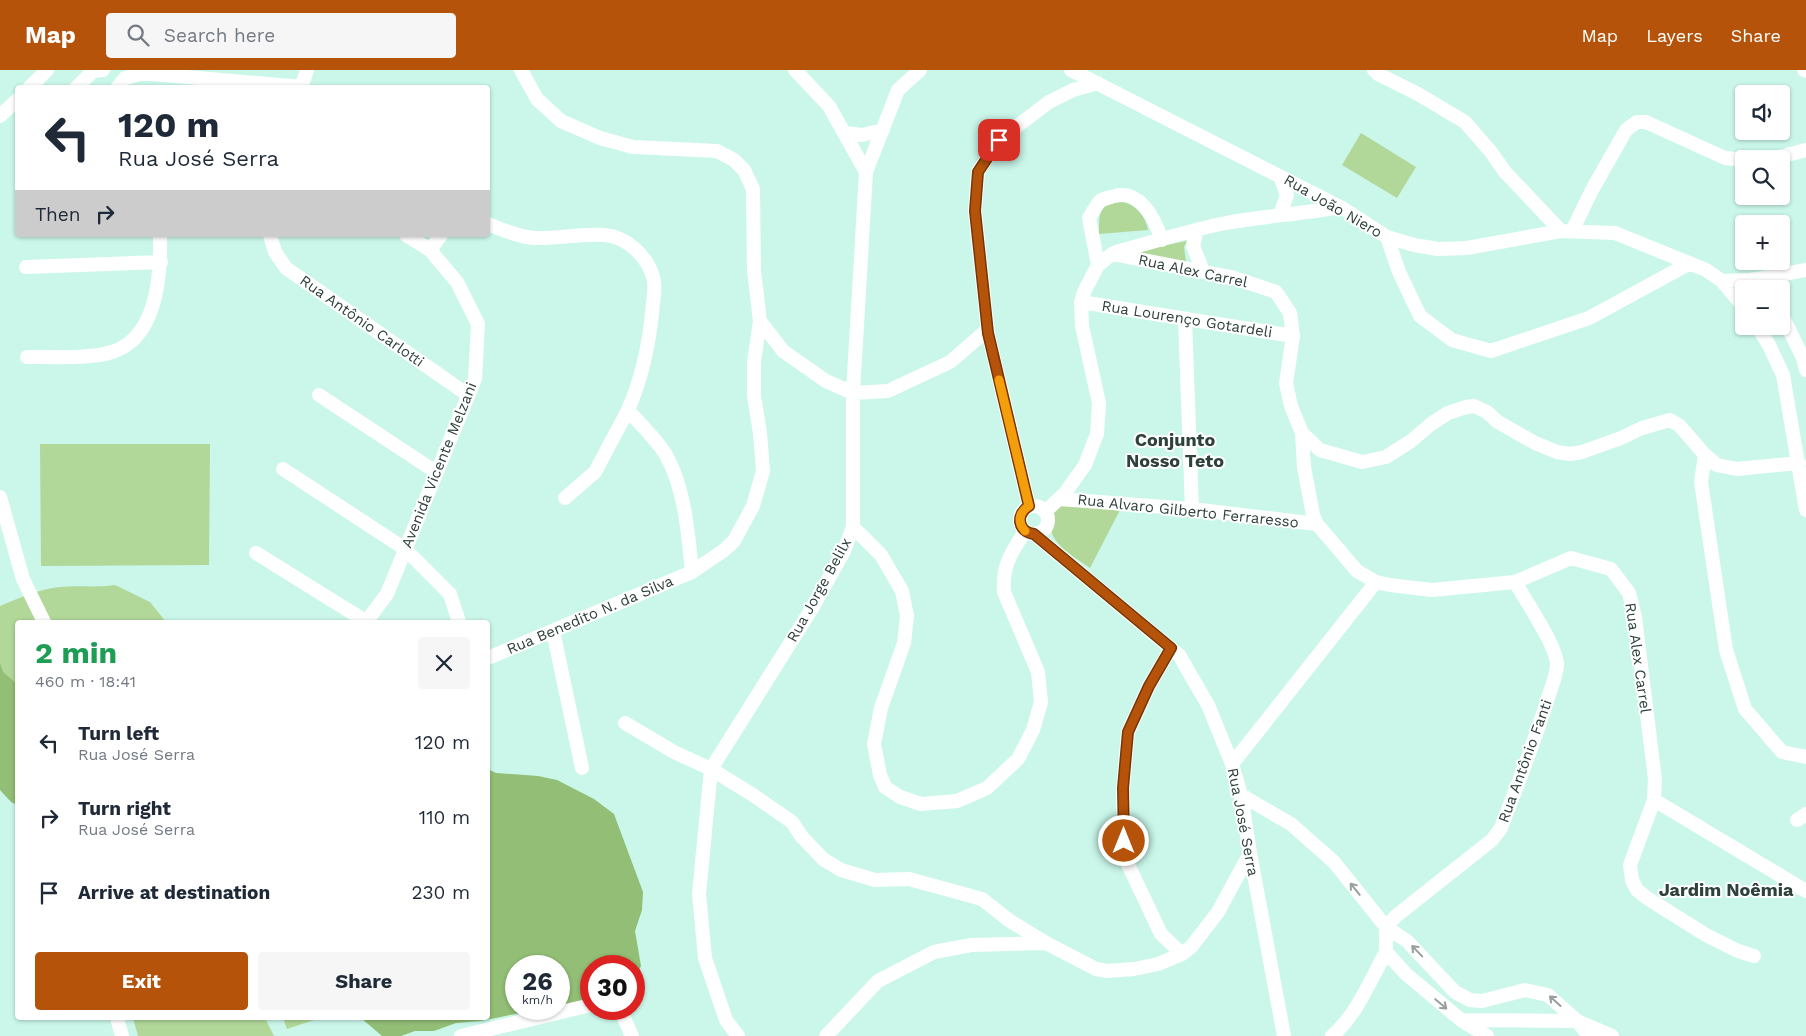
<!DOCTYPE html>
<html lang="en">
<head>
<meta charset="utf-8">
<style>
  :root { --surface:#fff; --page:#f6f6f7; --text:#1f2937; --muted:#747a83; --accent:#b45309 }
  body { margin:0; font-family:"Work Sans",sans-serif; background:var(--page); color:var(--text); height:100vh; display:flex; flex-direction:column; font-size:19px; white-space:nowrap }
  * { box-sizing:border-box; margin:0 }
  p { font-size:16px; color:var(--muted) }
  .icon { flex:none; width:28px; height:28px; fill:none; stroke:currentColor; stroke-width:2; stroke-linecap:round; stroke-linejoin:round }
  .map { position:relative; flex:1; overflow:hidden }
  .side { position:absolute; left:15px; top:550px; width:475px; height:400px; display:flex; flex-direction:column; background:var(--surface); border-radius:5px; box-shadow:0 1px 4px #0004 }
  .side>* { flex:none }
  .top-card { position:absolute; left:15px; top:15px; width:475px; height:152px; border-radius:5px; box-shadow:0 1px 4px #0004; background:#fff; color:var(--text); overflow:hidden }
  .fabs { position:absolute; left:1735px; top:15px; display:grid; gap:10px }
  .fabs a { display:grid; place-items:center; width:55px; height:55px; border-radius:5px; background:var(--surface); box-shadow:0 1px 4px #0004; font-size:25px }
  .speed { position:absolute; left:505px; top:885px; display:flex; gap:10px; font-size:25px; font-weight:700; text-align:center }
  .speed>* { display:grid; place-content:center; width:65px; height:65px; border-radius:50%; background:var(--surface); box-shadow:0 1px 4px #0004; line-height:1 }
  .speed small { font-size:12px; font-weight:400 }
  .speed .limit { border:8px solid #d22; background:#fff; color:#111 }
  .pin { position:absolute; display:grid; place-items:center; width:42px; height:42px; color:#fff; margin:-21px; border-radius:10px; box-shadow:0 2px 8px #0006 }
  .me { position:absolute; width:55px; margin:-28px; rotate:0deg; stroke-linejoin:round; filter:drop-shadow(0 0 4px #0008) }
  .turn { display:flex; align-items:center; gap:18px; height:105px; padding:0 20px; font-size:22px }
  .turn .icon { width:65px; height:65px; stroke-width:2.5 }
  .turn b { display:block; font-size:35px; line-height:42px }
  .then { display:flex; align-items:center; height:48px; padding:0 20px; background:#0003; gap:10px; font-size:19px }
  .round { display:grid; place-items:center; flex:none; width:52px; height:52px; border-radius:5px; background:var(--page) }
  .headline { display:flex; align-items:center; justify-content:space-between; height:85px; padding:0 20px }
  h1 { font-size:30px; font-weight:700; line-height:38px; color:#1e9e55 }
  .button { display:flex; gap:10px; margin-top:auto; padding:10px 20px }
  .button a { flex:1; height:58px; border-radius:5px; background:var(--accent); color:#fff; font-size:20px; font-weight:700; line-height:58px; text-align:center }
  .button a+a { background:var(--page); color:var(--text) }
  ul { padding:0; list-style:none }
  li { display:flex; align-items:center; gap:15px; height:75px; padding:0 20px }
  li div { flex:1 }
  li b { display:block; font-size:19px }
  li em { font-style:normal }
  header { display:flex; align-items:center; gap:30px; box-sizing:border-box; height:70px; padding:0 25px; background:var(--accent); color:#fff }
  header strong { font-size:24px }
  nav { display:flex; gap:28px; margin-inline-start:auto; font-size:18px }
  .search { width:350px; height:45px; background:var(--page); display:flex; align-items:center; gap:12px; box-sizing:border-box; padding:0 18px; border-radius:5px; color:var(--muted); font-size:19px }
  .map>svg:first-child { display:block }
</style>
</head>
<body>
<header>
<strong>Map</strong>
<div class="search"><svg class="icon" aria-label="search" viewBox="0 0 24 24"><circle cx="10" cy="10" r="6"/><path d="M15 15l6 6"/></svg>Search here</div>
<nav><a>Map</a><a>Layers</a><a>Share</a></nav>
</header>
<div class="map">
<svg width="1806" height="966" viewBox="0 0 1806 966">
  <rect width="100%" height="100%" fill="#caf7ea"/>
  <path fill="#b1d799" d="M1361 63 1416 97 1397 128 1342 95Z
    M1125 132C1138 138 1145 145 1148 160L1099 164C1099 141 1099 133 1125 132Z
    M1187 171 1184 177 1186 192 1134 184 1152 178Z
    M40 374H210L209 495 41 496Z
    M1065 434 1120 440 1090 498C1069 483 1040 469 1054 439Z
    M115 515 150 532 166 552H18L17 616 0 602V536C19 528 39 519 60 517 79 515 95 518 115 515Z
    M133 948H265L274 966H138Z
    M283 948H317V949L287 959Z"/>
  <path fill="#92be75" d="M0 593 3 602 17 614V735L11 732 0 720Z
    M488 699 496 703 538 706 557 710 594 729 614 744 643 822 642 840 635 861 641 896 634 911V896H591V929L559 936V896H516V939H540L481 951 456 953 434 961H415L401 966H382L361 948H488Z"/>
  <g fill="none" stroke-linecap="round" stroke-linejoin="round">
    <path stroke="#fff" stroke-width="14" d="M795 0 829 36 866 102
      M1071 0 1344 139 1387 167 1414 175 1438 179 1467 178 1561 161 1615 163 1706 200 1722 211 1744 237
      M1374 0 1378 4 1418 24 1465 52 1491 82 1505 102 1561 161
      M1804 0 1806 1
      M125 8 140 4H152L302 17
      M29 18 47 0
      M76 18 93 1 103 0
      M117 18 125 8
      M301 18 307 0
      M0 46 18 29
      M845 63 862 65 883 60
      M1771 89 1806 80
      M1280 145 1287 125 1280 106
      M488 154C502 160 519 167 535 168 558 169 581 163 604 165 626 166 647 186 653 207 656 215 654 225 653 233 650 270 643 306 628 340 639 353 658 371 666 385 685 419 688 463 692 502
      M1197 160 1193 176 1203 201
      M1572 161 1592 120 1626 60 1637 52H1646L1725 88 1744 90
      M270 165 275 182 286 198 468 325
      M1387 167 1399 202 1420 246 1452 270 1491 281 1589 248 1690 193
      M430 180 441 165
      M1112 184 1231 207 1276 222 1290 243 1293 266 1286 313 1291 336 1302 363 1304 397 1313 445 1317 454 1357 501 1376 512 1390 515 1432 520 1515 512 1571 488 1611 499 1629 523 1635 547 1655 709 1654 730 1630 795 1632 810 1637 820 1647 828 1706 865 1738 881 1754 886
      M1098 195 1089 148C1092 143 1096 136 1100 131 1102 129 1107 128 1111 127 1139 117 1154 147 1162 170
      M26 197 161 192
      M1722 211 1751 210 1806 200
      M1081 232 1293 266
      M1781 243 1803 288 1806 300
      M1185 250 1192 439
      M760 251 783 281 826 311 853 323 888 321 950 292 987 260
      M1757 256 1769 275 1783 305 1806 440
      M27 287C51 287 91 289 112 282 157 268 161 204 160 165
      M319 325 436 402
      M1302 363 1320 380 1362 392 1386 387 1411 371 1431 354 1448 343 1466 337 1474 336 1487 342 1498 352 1535 373 1557 382 1570 384 1582 382 1621 368 1642 358 1670 350 1680 356 1705 385 1717 395 1737 399 1799 393
      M1705 385 1701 412 1726 580 1745 639 1782 682 1806 687
      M283 399 405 479 450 524 459 552
      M0 427 23 509 44 552
      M565 428 595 402 628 340
      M1059 429 1192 439 1317 454
      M1020 450a14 14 0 1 1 28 0a14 14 0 1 1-28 0Z
      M1029 436 988 263 975 141 978 102 999 70 1049 32 1073 20 1098 13
      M1046 441 1065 423 1085 395 1097 364 1099 333 1082 256 1081 232 1084 222 1098 195 1112 184 1119 181C1154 172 1190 160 1226 153 1264 146 1302 144 1340 137
      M853 457 881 485 902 521 907 546 904 573 881 638 874 674 880 705 885 717 900 727 921 734 957 731 987 718 1018 689 1033 660 1041 632 1038 602 1004 522C1002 496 1011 483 1025 461
      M1034 464 1179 585 1208 635 1232 694 1241 725 1250 783 1284 966
      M256 483 367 552
      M366 552 387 524 475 309 478 254 457 212 430 180 406 165
      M553 561 582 698
      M1171 578 1149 616 1128 662 1123 718 1124 786 1161 864 1182 884
      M488 588 692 502 723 481 734 471 753 436 763 401 760 363 754 326V292L760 251 754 200 753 119 744 100 734 90 717 81 633 77 600 68 561 51 537 29 521 0
      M625 653 674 682 711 699 753 725 792 752 802 767 823 789 841 800 875 810 909 809 982 829 1010 851 1046 873 1096 899 1107 901 1134 899 1158 894 1182 884 1191 877 1218 842 1250 783
      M1232 694 1376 512
      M1241 725 1291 754 1334 792 1386 857 1407 871 1455 922 1470 930 1482 931 1525 920 1548 925 1577 951 1589 966
      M1654 730 1806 821
      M1797 750 1806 744
      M1386 857 1396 846 1492 770 1501 758C1517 716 1534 674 1547 631 1550 620 1557 606 1557 594 1556 575 1526 531 1515 512
      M1386 857V882L1406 904 1461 950 1487 966
      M620 939 632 966
      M117 948 122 966
      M1461 950 1577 951 1612 966
      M461 966 591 935
      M738 966 726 950 705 888 699 824 711 699 811 540 844 481 853 457V323L866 102 898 20 920 0
      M826 966 878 911 934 882 971 875 1045 873
      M1332 966C1356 946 1371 909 1386 882"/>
  </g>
  <defs><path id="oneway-shaft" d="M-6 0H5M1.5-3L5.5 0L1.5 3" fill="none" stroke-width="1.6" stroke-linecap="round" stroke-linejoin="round" transform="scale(1.25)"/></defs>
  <g stroke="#97a09e">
    <use href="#oneway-shaft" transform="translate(1355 819) rotate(-129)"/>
    <use href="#oneway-shaft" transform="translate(1417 881) rotate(-134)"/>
    <use href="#oneway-shaft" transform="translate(1555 931) rotate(-138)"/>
    <use href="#oneway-shaft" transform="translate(1441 934) rotate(40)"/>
  </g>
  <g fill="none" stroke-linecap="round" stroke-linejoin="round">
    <defs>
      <path id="route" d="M999 70 978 102 975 141 988 263 1029 436C1015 445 1018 462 1034 464L1171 578 1149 616 1128 662 1123 718 1124 771"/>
    </defs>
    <use href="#route" stroke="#753606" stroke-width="12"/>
    <use href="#route" stroke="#b45309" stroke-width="9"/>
    <path stroke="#f59e0b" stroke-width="9" d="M999 310 1029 436C1019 442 1017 452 1025 461"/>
  </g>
  <g text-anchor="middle" stroke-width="4" stroke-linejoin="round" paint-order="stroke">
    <g font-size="15" fill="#2f413c" stroke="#fff">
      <text transform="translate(1333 136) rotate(30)" y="5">Rua João Niero</text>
      <text transform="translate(1193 201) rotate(12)" y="5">Rua Alex Carrel</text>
      <text transform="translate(1187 249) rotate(9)" y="5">Rua Lourenço Gotardeli</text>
      <text transform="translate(362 251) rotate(35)" y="5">Rua Antônio Carlotti</text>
      <text transform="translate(439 395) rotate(-68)" y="5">Avenida Vicente Melzani</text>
      <text transform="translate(1188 441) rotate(6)" y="5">Rua Alvaro Gilberto Ferraresso</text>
      <text transform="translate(819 520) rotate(-61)" y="5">Rua Jorge Belilx</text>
      <text transform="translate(590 545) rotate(-23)" y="5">Rua Benedito N. da Silva</text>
      <text transform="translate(1638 588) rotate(82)" y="5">Rua Alex Carrel</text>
      <text transform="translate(1525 691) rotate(-70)" y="5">Rua Antônio Fanti</text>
      <text transform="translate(1243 752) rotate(79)" y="5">Rua José Serra</text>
    </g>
    <g font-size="18" font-weight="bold" fill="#2f413c" stroke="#fff">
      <text x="1175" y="376">Conjunto<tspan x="1175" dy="21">Nosso Teto</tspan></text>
      <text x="1726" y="826">Jardim Noêmia</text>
    </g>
  </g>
</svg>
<div class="fabs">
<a><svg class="icon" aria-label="sound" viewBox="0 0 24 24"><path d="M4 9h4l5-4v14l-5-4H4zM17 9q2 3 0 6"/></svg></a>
<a><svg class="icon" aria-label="search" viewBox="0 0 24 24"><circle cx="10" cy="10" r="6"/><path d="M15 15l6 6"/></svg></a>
<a>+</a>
<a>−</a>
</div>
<div class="speed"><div>26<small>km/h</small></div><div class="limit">30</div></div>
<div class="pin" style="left:999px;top:70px;background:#d93025"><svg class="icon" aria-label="arrive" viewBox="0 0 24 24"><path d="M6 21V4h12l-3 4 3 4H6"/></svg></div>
<svg class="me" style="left:1124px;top:771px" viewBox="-20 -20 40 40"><circle r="17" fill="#b45309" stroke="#fff" stroke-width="3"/><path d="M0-11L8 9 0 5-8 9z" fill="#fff"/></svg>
<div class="top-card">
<div class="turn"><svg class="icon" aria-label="left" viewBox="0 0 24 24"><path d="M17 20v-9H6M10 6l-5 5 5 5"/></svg><div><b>120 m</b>Rua José Serra</div></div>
<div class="then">Then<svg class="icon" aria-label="right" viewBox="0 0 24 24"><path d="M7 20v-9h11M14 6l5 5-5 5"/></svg></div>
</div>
<section class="side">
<div class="headline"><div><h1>2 min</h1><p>460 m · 18:41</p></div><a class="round"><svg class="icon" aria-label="close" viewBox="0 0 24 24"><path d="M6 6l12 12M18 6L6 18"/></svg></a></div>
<ul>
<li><svg class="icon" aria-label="left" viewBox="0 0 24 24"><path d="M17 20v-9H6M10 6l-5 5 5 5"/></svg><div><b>Turn left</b><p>Rua José Serra</p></div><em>120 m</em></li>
<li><svg class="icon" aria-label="right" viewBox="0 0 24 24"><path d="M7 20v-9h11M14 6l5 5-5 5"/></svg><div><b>Turn right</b><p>Rua José Serra</p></div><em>110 m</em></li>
<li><svg class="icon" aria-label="arrive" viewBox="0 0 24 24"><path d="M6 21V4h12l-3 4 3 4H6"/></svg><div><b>Arrive at destination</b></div><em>230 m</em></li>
</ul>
<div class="button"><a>Exit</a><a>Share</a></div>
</section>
</div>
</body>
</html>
